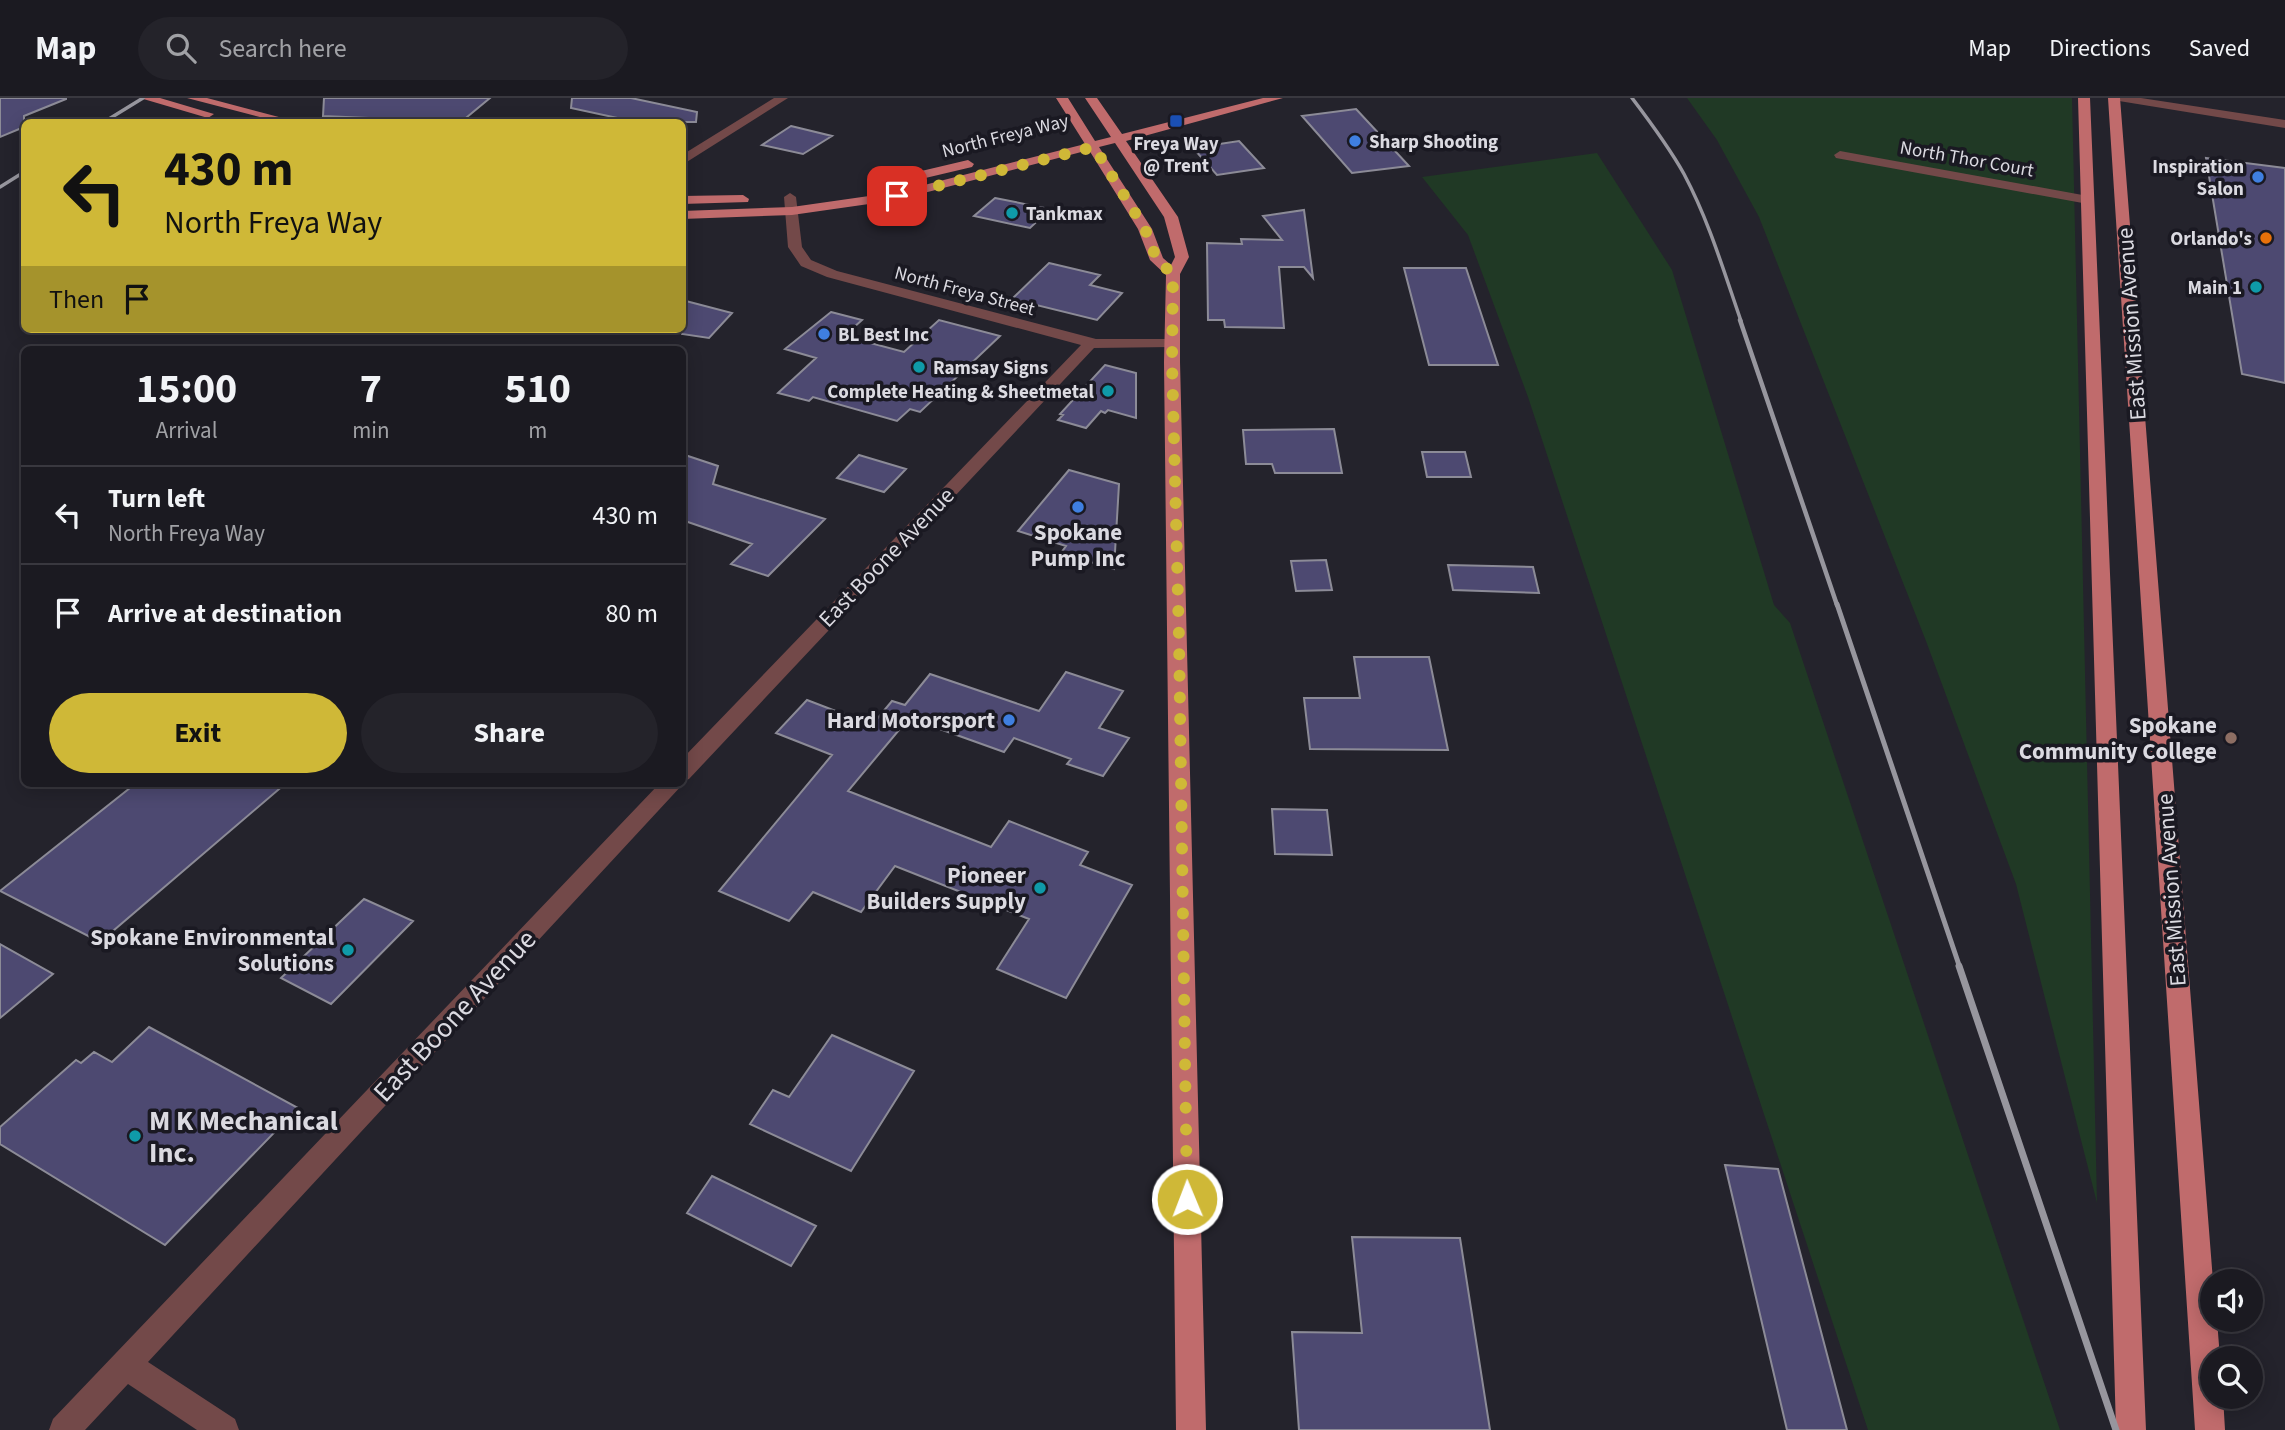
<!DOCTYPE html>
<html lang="en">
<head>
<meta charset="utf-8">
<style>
  :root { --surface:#1b1a21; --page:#24232a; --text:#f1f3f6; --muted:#a0a1a5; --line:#39383f; --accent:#cfb837 }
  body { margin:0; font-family:"Source Sans 3",sans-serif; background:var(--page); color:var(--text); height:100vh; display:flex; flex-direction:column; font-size:26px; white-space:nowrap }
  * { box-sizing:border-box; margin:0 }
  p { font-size:23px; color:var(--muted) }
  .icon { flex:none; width:38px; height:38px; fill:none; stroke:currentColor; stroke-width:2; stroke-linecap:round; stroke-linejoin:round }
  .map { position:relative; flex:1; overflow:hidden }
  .drawer { position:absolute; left:21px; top:248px; width:665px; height:441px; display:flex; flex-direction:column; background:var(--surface); border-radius:10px; box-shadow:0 4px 18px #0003,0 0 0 2px var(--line) }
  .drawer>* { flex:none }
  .hud { position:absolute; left:21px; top:21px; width:665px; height:214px; border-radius:10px; box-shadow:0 4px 18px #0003,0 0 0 2px var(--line); background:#cfb837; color:#111; overflow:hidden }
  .tools { position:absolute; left:2200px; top:1171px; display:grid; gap:14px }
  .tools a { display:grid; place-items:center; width:63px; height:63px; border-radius:50%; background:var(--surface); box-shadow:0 4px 18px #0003,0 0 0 2px var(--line); font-size:35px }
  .pin { position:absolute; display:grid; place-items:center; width:60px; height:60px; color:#fff; margin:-30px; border-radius:14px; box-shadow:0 4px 10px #0006 }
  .me { position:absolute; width:77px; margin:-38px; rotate:359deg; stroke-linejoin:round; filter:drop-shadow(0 0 5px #0008) }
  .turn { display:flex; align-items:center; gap:24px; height:147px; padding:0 28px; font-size:32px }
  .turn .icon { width:91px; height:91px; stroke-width:2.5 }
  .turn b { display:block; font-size:49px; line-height:60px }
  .then { display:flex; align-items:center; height:66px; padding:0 28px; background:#0003; gap:14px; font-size:26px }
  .eta { display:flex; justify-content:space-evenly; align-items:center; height:119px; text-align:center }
  .eta b { font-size:42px; font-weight:700; line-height:49px }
  .action { display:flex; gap:14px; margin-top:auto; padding:14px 28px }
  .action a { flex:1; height:80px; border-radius:42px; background:var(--accent); color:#111; font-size:28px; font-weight:700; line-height:80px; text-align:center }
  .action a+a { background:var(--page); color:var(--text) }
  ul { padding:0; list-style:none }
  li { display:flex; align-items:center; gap:21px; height:98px; padding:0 28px; border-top:2px solid var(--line) }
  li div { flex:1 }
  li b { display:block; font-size:26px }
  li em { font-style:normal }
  header { display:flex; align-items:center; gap:42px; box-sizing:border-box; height:98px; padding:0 35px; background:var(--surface); border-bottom:2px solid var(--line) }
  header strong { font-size:33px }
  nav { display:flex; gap:38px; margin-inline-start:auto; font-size:24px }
  .search { width:490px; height:63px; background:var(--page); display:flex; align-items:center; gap:18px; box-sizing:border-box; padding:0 24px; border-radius:38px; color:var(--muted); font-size:26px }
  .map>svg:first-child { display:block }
</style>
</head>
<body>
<header>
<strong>Map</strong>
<div class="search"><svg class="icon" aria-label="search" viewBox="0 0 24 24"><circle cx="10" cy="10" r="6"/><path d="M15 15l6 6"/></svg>Search here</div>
<nav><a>Map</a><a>Directions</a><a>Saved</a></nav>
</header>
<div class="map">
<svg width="2285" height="1332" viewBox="0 0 2285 1332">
  <rect width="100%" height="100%" fill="#24232c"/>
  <path fill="#203925" d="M1687 0H2072L2097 1105 2016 786 1926 543 1759 119 1717 42Z
    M1597 55 1672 172 1774 507 1790 525 2060 1332H1868L1528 299 1468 137 1422 79Z"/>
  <path fill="#4d4971" stroke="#8c8b97" stroke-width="2" d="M0 0H66V1L24 18V29L0 39Z
    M324 0H490L461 24 323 18Z
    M572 0H631L697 14 696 24H636L571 10Z
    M1356 11 1409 68 1352 75 1302 18Z
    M791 28 832 38 803 56 762 47Z
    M1239 43 1264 70 1217 77 1193 50Z
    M2206 60 2285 70V285L2242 276Z
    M995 100 1050 111 1030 130 974 118Z
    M1304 112 1313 180 1304 169H1279L1284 230 1225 229 1224 222H1208L1207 145 1242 146 1241 141 1282 142 1263 118Z
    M1049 165 1100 177 1090 187 1122 195 1097 222 1012 201Z
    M1404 170H1466L1498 267H1429Z
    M682 202 732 215 709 240 682 236Z
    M831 214 862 222 844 238 904 254 939 222 1000 238 920 314 910 311 897 323 813 299 809 303 778 295 816 260 785 251Z
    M1105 267 1136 275V320L1108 312 1105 315 1101 313 1086 330 1058 322 1063 317 1060 316Z
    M1334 331 1342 375H1275L1272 366H1246L1243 332Z
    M1422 354H1465L1471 379H1427Z
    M682 356 718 368 713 386 825 421 768 478 731 466 752 446 682 422Z
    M859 357 906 371 884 394 837 380Z
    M1069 372 1119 386 1114 471 1061 455 1066 448 1018 433Z
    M1326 462 1332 492 1296 493 1291 463Z
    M1448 467 1533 469 1539 495 1453 492Z
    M1354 559H1429L1448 652 1310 651 1304 600H1360Z
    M1066 574 1123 593 1099 630 1129 640 1103 678 1067 666 1071 661 1014 640 1004 654 909 620 848 693 991 749 1009 723 1088 754 1080 767 1132 787 1066 900 997 871 1029 821 895 768 861 814 813 794 789 823 719 793 832 657 776 635 807 602 872 627 892 603 905 607 930 576 1039 613Z
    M135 686H285L100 844 0 793Z
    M1272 711 1327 712 1332 757 1275 756Z
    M364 801 413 823 331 906 281 880Z
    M0 846 53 876 0 920Z
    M149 929 298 1010 165 1147 0 1046V1029L76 962 81 965 94 954 112 964Z
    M832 937 914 973 851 1073 750 1026 773 992 789 999Z
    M1725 1067 1778 1071 1847 1332H1787Z
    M712 1078 816 1128 791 1168 687 1115Z
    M1352 1139 1460 1140 1490 1332H1299L1292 1234 1362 1235Z"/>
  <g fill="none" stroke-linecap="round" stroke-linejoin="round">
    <path fill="#734949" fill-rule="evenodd" d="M774 0H788L682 67V57Z
      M2113 0H2141L2285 22V30L2119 3Z
      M1840 53 2088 98 2094 102 2088 106 1836 60 1834 57Z
      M790 95 796 99 802 149 811 162 837 173 1096 241H1172L1179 245 1172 249 1094 250 689 681 682 683V661L1081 247 827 179 801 168 788 149 784 99Z
      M659 686H683L148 1264 235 1321 239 1332H197L128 1286 85 1332H49L53 1321Z"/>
    <path fill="#c06b6c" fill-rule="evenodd" d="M140 0H160L214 16 208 20Z
      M187 0H207L298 24H279Z
      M1056 0H1068L1095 43 1111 39 1085 0H1097L1122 36 1263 0H1283L1126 43 1178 119 1189 159 1180 176V264L1206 1332H1176L1164 264 1166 177 1150 162 1138 131 1089 52 897 102 792 117 682 121V113L792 109 897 94 1085 46ZM1115 45 1164 119 1175 159 1171 167 1163 160 1152 131 1099 49Z
      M2078 0H2090L2146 1332H2116Z
      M2108 0H2120L2213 1183 2212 1222H2217L2220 1260H2212V1298H2223L2225 1332H2195Z
      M968 62 974 66 972 69 883 90 877 86 879 83Z
      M743 97 749 101 748 104 682 106V98Z"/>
    <path stroke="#97969e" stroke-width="3.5" d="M1632 0C1651 25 1669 49 1684 76 1709 123 1724 174 1741 223
      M104 24 143 0
      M0 89 24 74"/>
    <path stroke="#97969e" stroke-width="4.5" d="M1740 222 1837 507"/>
    <path stroke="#97969e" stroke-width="5" d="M1837 506 1960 870"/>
    <path stroke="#97969e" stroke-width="7" d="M1959 868 2116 1332"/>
  </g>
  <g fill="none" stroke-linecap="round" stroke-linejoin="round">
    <path stroke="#cfb837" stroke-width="12" stroke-dasharray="0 21.6" d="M897 98 1094 49 1145 131 1157 162 1173 176 1172 264 1179 540 1187 1101"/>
  </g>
  <rect fill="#1a4fb4" stroke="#1a1922" stroke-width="2.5" x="1169" y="16" width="14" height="14" rx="3.5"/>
  <g fill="#3f7fe0" stroke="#1a1922" stroke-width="2.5">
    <circle cx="1355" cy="43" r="7"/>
    <circle cx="2258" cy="79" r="7"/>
    <circle cx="824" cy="236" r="7"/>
    <circle cx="1078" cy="409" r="7"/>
    <circle cx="1009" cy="622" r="7"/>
  </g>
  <g fill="#0f9aa8" stroke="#1a1922" stroke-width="2.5">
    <circle cx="1012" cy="115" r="7"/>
    <circle cx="2256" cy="189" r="7"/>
    <circle cx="919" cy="269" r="7"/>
    <circle cx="1108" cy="293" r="7"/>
    <circle cx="1040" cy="790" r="7"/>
    <circle cx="348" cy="852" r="7"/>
    <circle cx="135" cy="1038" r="7"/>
  </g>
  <circle fill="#e8710a" stroke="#1a1922" stroke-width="2.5" cx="2266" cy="140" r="7"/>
  <circle fill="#8d6e63" stroke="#1a1922" stroke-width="2.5" cx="2231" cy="640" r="7"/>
  <g text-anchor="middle" stroke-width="7" stroke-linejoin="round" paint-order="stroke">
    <g font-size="19" fill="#dbdae1" stroke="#1a1922">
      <text transform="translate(1005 37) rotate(-14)" y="7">North Freya Way</text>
      <text transform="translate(1967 60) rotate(10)" y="7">North Thor Court</text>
      <text transform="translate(965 192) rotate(15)" y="7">North Freya Street</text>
    </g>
    <g font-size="19" font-weight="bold" fill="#dbdae1" stroke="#1a1922" text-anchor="start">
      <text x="1369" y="50">Sharp Shooting</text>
      <text x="1176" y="52" text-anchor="middle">Freya Way<tspan x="1176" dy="22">@ Trent</tspan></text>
      <text x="2244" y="75" text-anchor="end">Inspiration<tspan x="2244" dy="22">Salon</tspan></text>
      <text x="1026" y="122">Tankmax</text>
      <text x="2252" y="147" text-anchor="end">Orlando's</text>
      <text x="2242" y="196" text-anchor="end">Main 1</text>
      <text x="838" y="243">BL Best Inc</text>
      <text x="933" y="276">Ramsay Signs</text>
      <text x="1094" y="300" text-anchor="end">Complete Heating &amp; Sheetmetal</text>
    </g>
    <g font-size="23" fill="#dbdae1" stroke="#1a1922">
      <text transform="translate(2131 226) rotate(-94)" y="8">East Mission Avenue</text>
      <text transform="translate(886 459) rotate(-46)" y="8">East Boone Avenue</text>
      <text transform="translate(2171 792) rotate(-94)" y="8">East Mission Avenue</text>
    </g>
    <g font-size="23" font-weight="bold" fill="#dbdae1" stroke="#1a1922" text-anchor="end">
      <text x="1078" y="442" text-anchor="middle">Spokane<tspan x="1078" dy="26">Pump Inc</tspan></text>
      <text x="995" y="630">Hard Motorsport</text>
      <text x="2217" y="635">Spokane<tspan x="2217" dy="26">Community College</tspan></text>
      <text x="1026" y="785">Pioneer<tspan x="1026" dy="26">Builders Supply</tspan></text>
      <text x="334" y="847">Spokane Environmental<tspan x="334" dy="26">Solutions</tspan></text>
    </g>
    <g font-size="28" fill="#dbdae1" stroke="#1a1922">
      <text transform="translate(454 917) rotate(-47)" y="10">East Boone Avenue</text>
    </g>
    <g font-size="28" font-weight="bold" fill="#dbdae1" stroke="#1a1922" text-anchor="start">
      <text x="149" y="1032">M K Mechanical<tspan x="149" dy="32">Inc.</tspan></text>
    </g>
  </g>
</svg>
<div class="tools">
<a><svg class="icon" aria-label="sound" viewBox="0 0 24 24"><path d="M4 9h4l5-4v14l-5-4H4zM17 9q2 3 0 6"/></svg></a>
<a><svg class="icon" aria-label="search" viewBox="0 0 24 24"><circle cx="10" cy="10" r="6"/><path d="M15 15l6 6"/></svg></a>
</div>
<div class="pin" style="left:897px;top:98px;background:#d93025"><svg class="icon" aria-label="arrive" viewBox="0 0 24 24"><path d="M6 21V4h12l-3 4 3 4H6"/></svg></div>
<svg class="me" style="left:1187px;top:1101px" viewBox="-20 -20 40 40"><circle r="17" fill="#cfb837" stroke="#fff" stroke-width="3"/><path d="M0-11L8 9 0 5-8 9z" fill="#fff"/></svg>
<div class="hud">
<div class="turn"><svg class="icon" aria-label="left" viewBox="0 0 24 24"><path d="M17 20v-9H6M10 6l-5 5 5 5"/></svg><div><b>430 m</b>North Freya Way</div></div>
<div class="then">Then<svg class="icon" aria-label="arrive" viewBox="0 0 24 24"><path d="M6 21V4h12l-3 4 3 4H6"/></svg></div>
</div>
<section class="drawer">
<div class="eta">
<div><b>15:00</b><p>Arrival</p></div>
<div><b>7</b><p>min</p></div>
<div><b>510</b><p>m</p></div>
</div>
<ul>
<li><svg class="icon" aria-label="left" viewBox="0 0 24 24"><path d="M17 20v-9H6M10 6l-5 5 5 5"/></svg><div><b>Turn left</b><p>North Freya Way</p></div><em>430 m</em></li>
<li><svg class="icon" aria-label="arrive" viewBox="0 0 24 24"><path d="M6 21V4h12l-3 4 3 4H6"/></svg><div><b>Arrive at destination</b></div><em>80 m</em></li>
</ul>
<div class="action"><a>Exit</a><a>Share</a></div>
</section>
</div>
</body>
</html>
